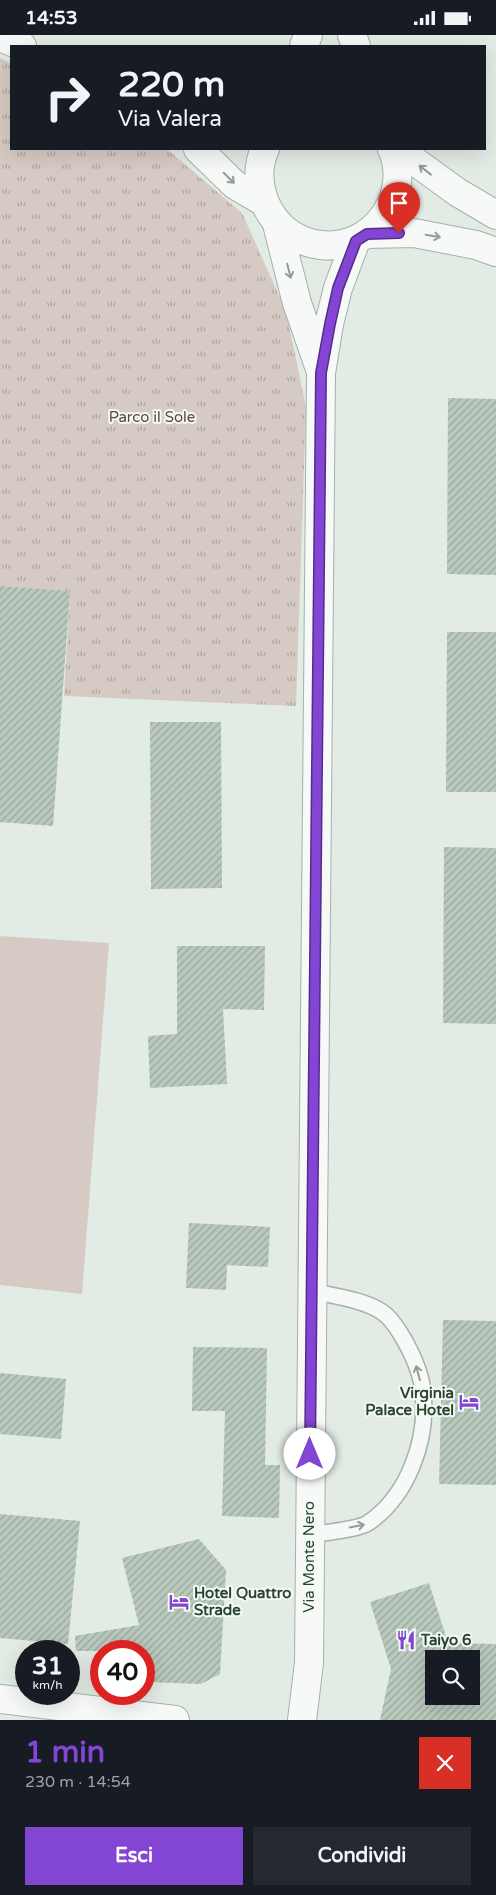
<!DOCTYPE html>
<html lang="it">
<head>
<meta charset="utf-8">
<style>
  :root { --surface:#171b24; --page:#242831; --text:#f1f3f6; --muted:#9ea1a6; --accent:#8345d3 }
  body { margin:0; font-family:"Varela Round",sans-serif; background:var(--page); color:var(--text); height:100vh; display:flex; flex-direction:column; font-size:19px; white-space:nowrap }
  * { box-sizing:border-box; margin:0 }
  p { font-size:16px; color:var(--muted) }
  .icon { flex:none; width:28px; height:28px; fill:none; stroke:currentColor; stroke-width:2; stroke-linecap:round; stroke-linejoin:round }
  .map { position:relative; height:1685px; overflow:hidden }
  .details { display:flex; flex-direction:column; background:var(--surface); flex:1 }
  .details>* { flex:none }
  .top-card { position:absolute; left:10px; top:10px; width:476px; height:105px; border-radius:0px; box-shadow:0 5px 20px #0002; background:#171b24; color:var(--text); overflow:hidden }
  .buttons { position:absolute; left:425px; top:1615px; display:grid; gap:10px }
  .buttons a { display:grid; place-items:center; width:55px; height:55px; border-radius:0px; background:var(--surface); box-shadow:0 5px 20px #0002; font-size:25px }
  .speed { position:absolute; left:15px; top:1605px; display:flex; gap:10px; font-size:25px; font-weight:700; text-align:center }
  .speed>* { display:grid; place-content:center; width:65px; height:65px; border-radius:50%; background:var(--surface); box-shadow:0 5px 20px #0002; line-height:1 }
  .speed small { font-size:12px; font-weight:400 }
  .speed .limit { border:8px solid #d22; background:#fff; color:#111 }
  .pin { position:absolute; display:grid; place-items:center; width:42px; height:42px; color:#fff; margin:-51px -21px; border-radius:50% 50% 50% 0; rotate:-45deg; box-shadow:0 0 5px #0007 }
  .pin .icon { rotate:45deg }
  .me { position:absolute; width:55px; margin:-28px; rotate:0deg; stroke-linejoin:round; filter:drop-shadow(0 0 4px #0008) }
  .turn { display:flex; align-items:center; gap:18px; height:105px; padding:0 25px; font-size:22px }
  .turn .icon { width:65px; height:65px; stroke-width:2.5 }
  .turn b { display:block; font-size:35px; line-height:42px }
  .round { display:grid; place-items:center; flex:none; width:52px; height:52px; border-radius:0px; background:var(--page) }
  .summary { display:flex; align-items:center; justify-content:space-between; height:85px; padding:0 25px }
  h1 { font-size:30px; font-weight:700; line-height:38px; color:var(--accent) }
  .action { display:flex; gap:10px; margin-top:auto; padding:10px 25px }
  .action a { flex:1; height:58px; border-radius:0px; background:var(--accent); color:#fff; font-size:20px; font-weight:700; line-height:58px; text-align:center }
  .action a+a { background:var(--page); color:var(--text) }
  .status { display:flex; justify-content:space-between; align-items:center; height:35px; padding:0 25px; background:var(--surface); direction:ltr }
  .status svg { height:14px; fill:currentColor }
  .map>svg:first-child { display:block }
</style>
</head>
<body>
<div class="status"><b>14:53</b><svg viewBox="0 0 49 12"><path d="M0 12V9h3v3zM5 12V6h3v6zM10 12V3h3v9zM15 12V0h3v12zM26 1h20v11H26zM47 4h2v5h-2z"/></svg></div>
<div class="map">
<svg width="496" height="1685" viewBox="0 0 496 1685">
  <defs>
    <pattern id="grass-tufts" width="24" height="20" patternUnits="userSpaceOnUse" patternTransform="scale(1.25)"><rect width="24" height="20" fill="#d6cac4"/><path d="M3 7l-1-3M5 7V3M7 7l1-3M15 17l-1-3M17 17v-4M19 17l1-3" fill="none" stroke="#aea6a0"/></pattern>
    <pattern id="building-hatch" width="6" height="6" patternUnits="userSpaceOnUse" patternTransform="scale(1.25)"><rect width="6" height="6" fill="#bac9bd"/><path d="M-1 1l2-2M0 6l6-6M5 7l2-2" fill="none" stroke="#97a59a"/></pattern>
  </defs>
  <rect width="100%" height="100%" fill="#e3ebe5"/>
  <path fill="url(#grass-tufts)" d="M0 23 11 28V114H167L242 178 286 276 306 372 296 671 64 661 70 556 0 551Z"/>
  <path fill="#d6cac4" d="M0 901 109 908 82 1259 0 1250Z"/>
  <path fill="url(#building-hatch)" fill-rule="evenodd" d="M448 363 496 364V540L447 539Z
    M0 551 70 556 53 791 0 787Z
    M447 597H496V757H446Z
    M150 687H221L222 853 151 854Z
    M444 812 496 813V989L443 988Z
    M177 911H265L264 975 223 974 227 1049 150 1053 148 1001 177 999Z
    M189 1188 270 1192 268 1232 227 1230 226 1255 186 1253Z
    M443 1285 496 1286V1450L439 1449Z
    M193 1312 267 1313 265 1430H280L279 1483 222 1481 225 1376H192Z
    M0 1338 66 1344 61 1404 0 1399Z
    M0 1479 80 1486 68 1609 0 1603Z
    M199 1504 226 1535 220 1639 201 1649 144 1647V1616H76L75 1601 139 1590 122 1523Z
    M429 1548 448 1608 496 1609V1685H380L391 1634 370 1567ZM434 1624H471V1661H434Z"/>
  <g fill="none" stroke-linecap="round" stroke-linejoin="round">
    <defs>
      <path id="service" d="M309 1500C322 1498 360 1494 368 1488 408 1461 428 1405 423 1358 422 1340 414 1323 406 1308 401 1299 394 1287 386 1280 369 1265 333 1261 311 1256"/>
      <path id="minor" d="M0 2 22 11
        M198 114 235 150 264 167
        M0 1664 175 1685"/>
      <path id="tertiary" d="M352 0 356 11
        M304 11 308 0
        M265 114C259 127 258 141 261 155 276 221 362 231 391 169 399 152 400 131 392 114
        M398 114 457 157 496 180
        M277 189 297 268 320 334
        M367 199 414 198 476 210 496 217
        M302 1685 309 1628 321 338 329 289 338 253 356 205"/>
    </defs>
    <use href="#service" stroke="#a4b2a7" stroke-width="18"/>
    <use href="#minor" stroke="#a4b2a7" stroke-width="30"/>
    <use href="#tertiary" stroke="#a4b2a7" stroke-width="30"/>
    <use href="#service" stroke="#f6f9f7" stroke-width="15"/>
    <use href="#minor" stroke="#f6f9f7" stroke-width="28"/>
    <use href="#tertiary" stroke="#f6f9f7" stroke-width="28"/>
  </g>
  <defs><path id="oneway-shaft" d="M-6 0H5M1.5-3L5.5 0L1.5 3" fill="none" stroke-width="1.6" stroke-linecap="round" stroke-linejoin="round" transform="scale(1.25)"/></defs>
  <g stroke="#909e94">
    <use href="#oneway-shaft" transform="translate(425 135) rotate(-142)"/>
    <use href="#oneway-shaft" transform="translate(229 143) rotate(45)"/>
    <use href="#oneway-shaft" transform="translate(433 201) rotate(10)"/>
    <use href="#oneway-shaft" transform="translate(289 236) rotate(76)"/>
    <use href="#oneway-shaft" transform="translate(418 1338) rotate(-105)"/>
    <use href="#oneway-shaft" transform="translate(357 1491) rotate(-11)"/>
  </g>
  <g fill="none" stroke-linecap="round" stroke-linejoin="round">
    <defs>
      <path id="route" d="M310 1419 321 338 330 289 338 253 356 206 367 199 399 198"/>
    </defs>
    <use href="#route" stroke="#552d89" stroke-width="12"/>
    <use href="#route" stroke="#8345d3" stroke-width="9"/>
  </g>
  <defs>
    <symbol id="hotel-bare" viewBox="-9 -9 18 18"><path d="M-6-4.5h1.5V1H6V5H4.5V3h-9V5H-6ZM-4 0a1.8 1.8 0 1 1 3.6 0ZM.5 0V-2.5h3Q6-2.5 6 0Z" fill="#8345d3" stroke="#f3f9f4" stroke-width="2.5" paint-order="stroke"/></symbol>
    <symbol id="restaurant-bare" viewBox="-9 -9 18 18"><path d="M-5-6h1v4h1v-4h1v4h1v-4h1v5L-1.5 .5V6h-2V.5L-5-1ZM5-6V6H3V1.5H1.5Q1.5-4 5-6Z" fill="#8345d3" stroke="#f3f9f4" stroke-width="2.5" paint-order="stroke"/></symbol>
  </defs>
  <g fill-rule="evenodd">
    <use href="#hotel-bare" x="455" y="1353" width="28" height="28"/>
    <use href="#hotel-bare" x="165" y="1553" width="28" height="28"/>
    <use href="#restaurant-bare" x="392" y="1591" width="28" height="28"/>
  </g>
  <g text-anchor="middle" stroke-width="4" stroke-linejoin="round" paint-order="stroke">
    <g font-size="15" fill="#614737" stroke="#f3f9f4">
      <text x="152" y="387">Parco il Sole</text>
    </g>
    <g font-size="15" font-weight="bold" fill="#2a4430" stroke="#f3f9f4" text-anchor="start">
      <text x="454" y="1363" text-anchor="end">Virginia<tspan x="454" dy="17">Palace Hotel</tspan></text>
      <text x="194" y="1563">Hotel Quattro<tspan x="194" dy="17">Strade</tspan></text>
      <text x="421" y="1610">Taiyo 6</text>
    </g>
    <g font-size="15" fill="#2a4430" stroke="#f3f9f4">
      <text transform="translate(309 1522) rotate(-90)" y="5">Via Monte Nero</text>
    </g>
  </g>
</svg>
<div class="buttons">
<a><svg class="icon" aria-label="search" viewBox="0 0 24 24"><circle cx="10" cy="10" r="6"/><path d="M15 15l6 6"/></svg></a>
</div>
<div class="speed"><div>31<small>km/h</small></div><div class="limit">40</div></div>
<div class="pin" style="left:399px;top:198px;background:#d93025"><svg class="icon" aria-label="arrive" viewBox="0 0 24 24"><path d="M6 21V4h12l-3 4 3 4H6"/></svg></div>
<svg class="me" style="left:310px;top:1419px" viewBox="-20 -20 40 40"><circle r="19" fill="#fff"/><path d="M0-13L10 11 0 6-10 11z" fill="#8345d3"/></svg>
<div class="top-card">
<div class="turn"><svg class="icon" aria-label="right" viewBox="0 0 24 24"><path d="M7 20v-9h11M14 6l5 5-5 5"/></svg><div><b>220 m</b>Via Valera</div></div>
</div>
</div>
<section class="details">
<div class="summary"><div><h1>1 min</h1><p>230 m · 14:54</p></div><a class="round" style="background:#d93025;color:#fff"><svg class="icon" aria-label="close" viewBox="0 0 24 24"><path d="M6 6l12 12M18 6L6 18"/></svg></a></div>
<div class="action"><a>Esci</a><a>Condividi</a></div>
</section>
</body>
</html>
